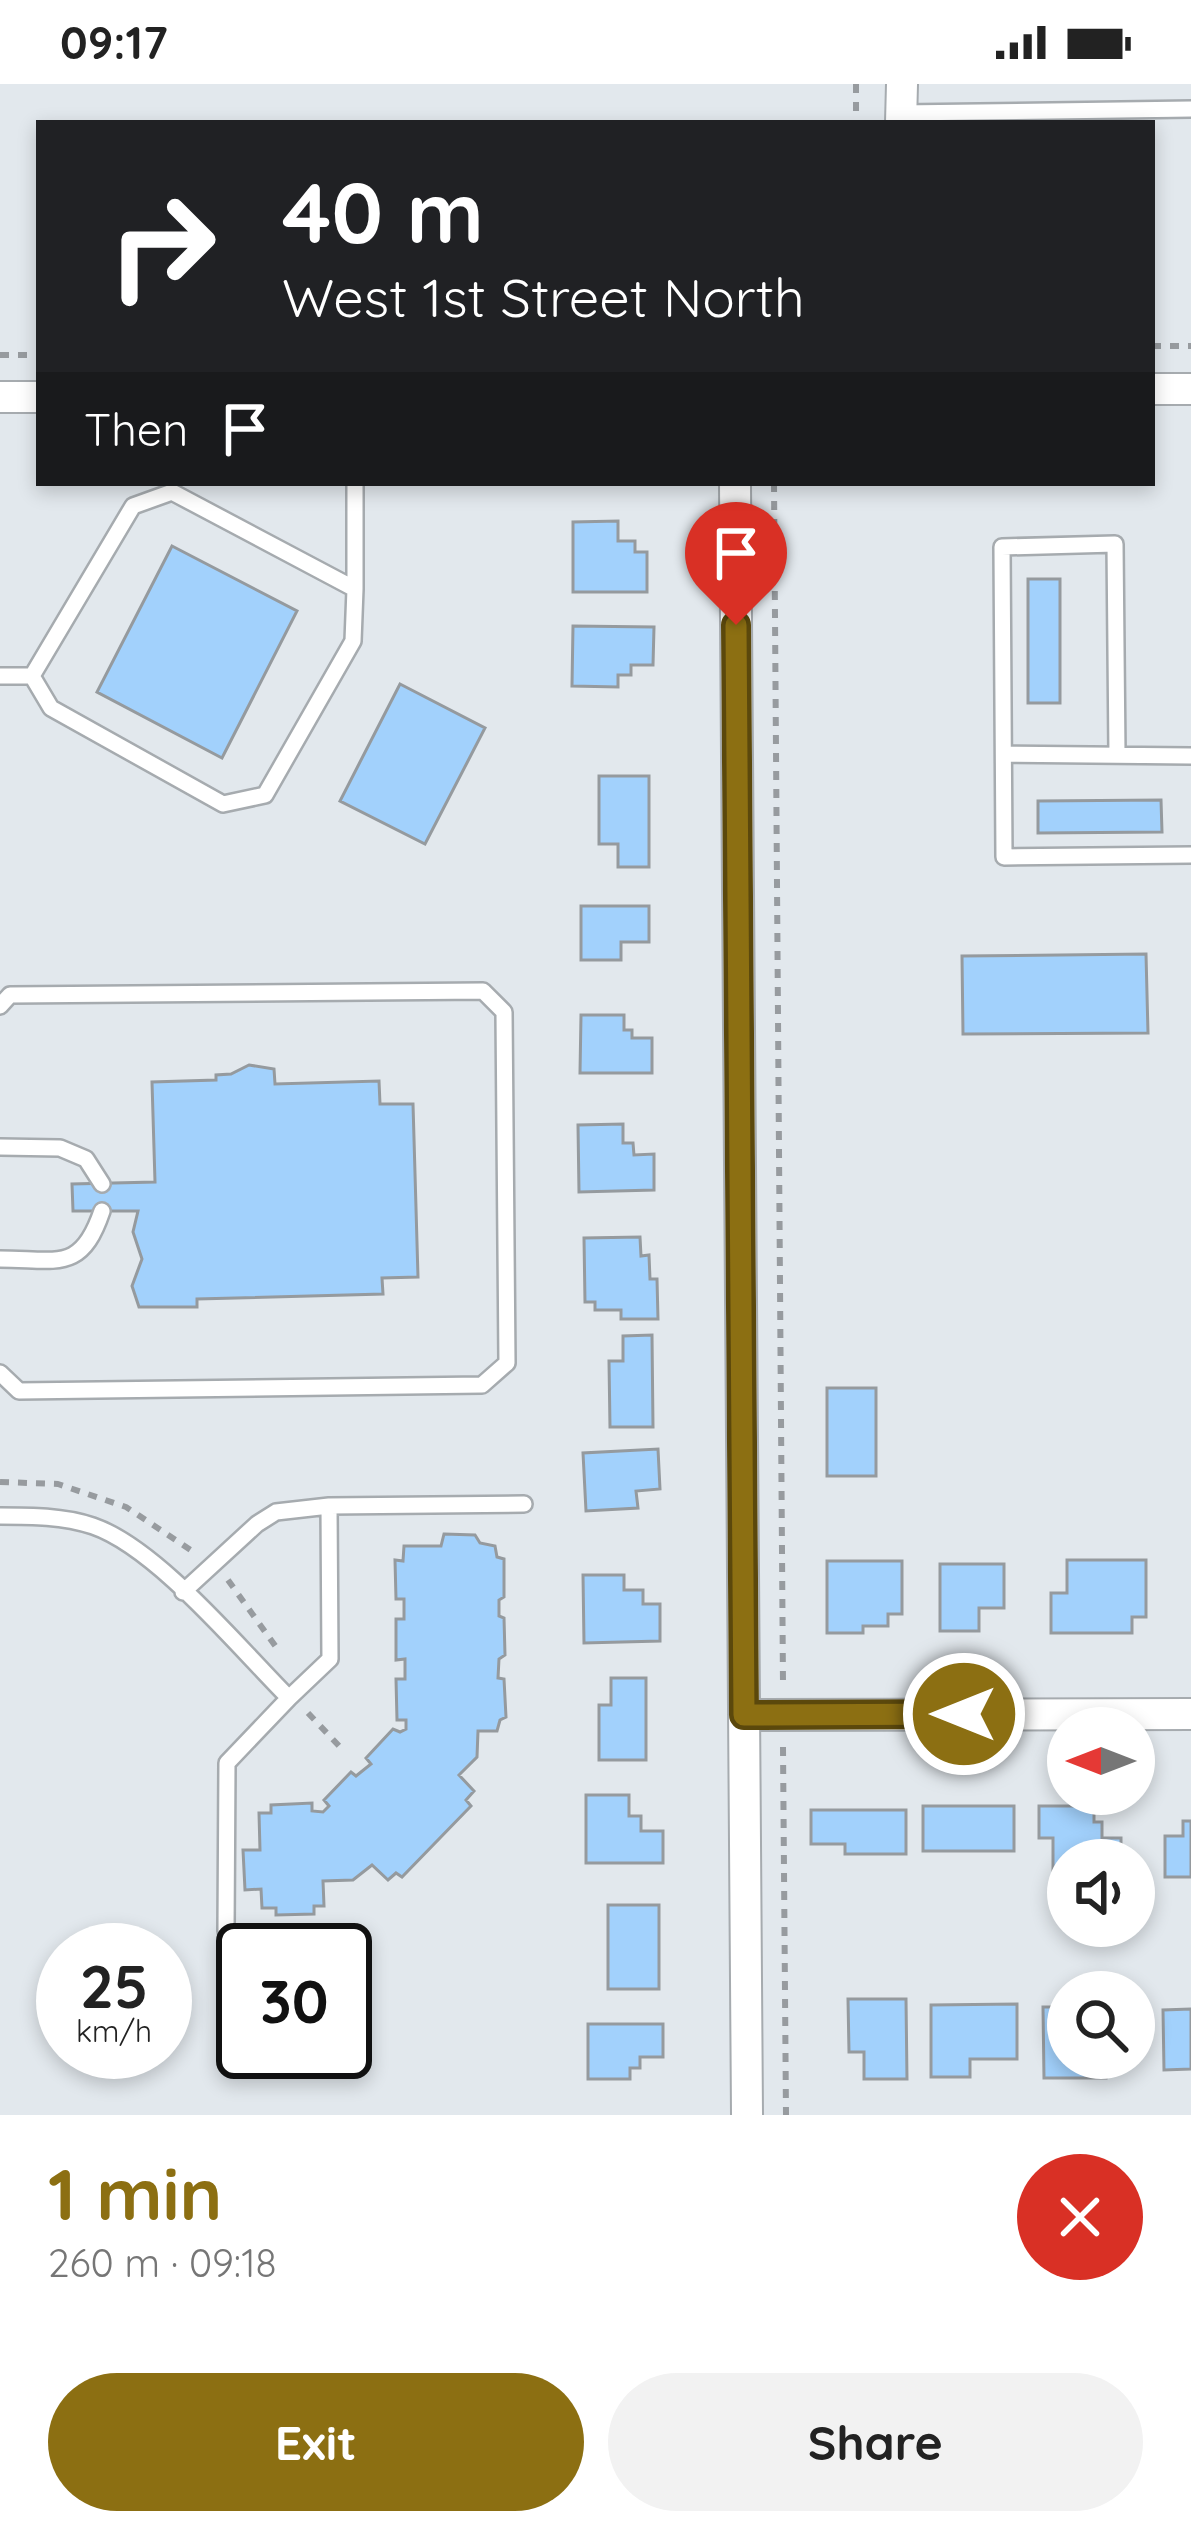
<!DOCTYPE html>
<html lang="en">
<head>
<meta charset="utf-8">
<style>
  :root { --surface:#fff; --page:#f2f2f2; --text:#222; --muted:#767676; --accent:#8c6f12 }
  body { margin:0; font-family:Quicksand,sans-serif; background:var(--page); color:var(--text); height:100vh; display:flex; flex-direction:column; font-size:45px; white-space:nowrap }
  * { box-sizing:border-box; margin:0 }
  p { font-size:39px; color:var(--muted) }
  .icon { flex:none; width:66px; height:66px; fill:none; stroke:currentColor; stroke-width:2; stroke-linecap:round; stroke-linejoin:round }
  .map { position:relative; height:2031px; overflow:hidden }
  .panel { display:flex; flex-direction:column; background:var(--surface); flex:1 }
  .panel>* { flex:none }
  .guide { position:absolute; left:36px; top:36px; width:1119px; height:366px; border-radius:0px; box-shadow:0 6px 18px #0003; background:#202124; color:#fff; overflow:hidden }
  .needle { width:78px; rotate:270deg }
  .tools { position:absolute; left:1047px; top:1623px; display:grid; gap:24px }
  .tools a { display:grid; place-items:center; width:108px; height:108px; border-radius:50%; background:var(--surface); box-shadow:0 6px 18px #0003; font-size:60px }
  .speed { position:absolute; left:36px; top:1839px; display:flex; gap:24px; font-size:60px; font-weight:700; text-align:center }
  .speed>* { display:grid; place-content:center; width:156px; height:156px; border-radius:50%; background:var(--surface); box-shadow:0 6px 18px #0003; line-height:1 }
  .speed small { font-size:30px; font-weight:400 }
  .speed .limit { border:6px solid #111; border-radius:18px; background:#fff; color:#111 }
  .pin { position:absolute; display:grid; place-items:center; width:102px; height:102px; color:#fff; margin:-123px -51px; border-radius:50% 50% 50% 0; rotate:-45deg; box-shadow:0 0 12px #0007 }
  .pin .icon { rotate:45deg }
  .me { position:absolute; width:132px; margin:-66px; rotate:270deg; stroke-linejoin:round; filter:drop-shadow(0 0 9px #0008) }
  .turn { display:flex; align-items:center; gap:42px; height:252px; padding:0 48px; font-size:54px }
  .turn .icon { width:156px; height:156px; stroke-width:2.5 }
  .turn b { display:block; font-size:84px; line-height:102px }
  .then { display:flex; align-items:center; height:114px; padding:0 48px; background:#0003; gap:24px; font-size:45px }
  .round { display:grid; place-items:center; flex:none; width:126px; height:126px; border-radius:63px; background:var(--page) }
  .head { display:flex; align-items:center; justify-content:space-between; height:204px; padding:0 48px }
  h1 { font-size:72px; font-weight:700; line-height:90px; color:var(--accent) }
  .button { display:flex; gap:24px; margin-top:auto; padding:24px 48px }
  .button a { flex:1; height:138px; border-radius:72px; background:var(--accent); color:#fff; font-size:48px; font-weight:700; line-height:138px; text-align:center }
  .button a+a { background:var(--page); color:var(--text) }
  .status { display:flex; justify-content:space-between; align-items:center; height:84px; padding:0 60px; background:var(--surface); direction:ltr }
  .status svg { height:33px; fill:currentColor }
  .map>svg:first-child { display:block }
</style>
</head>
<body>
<div class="status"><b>09:17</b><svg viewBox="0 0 49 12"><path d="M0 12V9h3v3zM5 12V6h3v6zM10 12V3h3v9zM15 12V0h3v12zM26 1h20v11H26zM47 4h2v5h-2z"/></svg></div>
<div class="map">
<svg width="1191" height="2031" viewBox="0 0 1191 2031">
  <rect width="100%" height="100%" fill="#e2e8ed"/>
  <path fill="#a2d1fc" stroke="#959a9e" stroke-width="3" d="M618 437V457H635V468H647V508H573V438Z
    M172 462 297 527 222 674 97 608Z
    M1028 495H1060V619H1028Z
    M573 542 654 543 653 581H631V591H618V603L572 602Z
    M400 600 485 644 425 760 340 717Z
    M599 692H649V783H618V760H599Z
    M1161 716 1162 748 1038 749V717Z
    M581 822H649V858H621V876H581Z
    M1146 870 1148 949 963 950 962 872Z
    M581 931H624V946H632V954H652V989H580Z
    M249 981 274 985 275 1000 379 997 380 1020H413L418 1193 382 1194 383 1210 197 1215V1223H139L132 1202 142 1175 133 1148 138 1127H73L72 1100 155 1098 152 998 216 996V991L231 990Z
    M623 1040V1059H633L634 1071 654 1070V1106L579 1108 578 1041Z
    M640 1153 641 1172 649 1171 650 1195H657L658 1235H621V1226H595V1218H585L584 1154Z
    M652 1251 653 1343H610L609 1277H623V1252Z
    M827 1304H876V1392H827Z
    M658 1365 660 1405 636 1407 638 1424 586 1427 583 1369Z
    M444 1450 475 1451 480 1459 495 1462 497 1473 504 1475V1513L499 1516V1532L504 1534 505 1571 499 1575 498 1594 504 1595 506 1633 500 1636 497 1647H478L477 1673 459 1691 474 1707 466 1716 471 1722 402 1793 396 1789 388 1796 372 1781 353 1796 323 1797 324 1822H314V1830L276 1831V1824H262L261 1805 245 1806 243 1766H260L259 1729H271V1721L312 1719V1727L323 1728 329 1722 324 1716 351 1688 356 1692 371 1680 366 1674 393 1645 400 1648 406 1645V1636H397L396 1595H405V1575L396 1576V1535H404V1515H396L395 1476 403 1477 404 1462H441Z
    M1067 1476H1146V1533H1132V1549H1051V1509H1067Z
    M827 1477H902V1530H888V1542H863V1549H827Z
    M940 1480H1004V1524H979V1547H940Z
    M583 1491H624V1506H643V1520H660V1557L584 1559Z
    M611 1594H646V1676H599V1621H611Z
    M586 1711H629V1732H641V1747H663V1779H586Z
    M923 1722H1014V1767H923Z
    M1039 1722H1094V1738H1102V1754H1121V1776H1068V1797H1053V1754H1039Z
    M811 1726H906V1770H845V1760H811Z
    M1183 1737H1191V1793H1165V1752H1183Z
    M608 1821H659V1905H608Z
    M848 1915H906L907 1995H864V1968H849Z
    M1017 1920V1975H970V1993H931V1921Z
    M1043 1923H1068V1974H1106V1994H1044Z
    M1191 1925V1985L1164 1986 1163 1926Z
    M588 1940H663V1973H640V1984H630V1995H588Z"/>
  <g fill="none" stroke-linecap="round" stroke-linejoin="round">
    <defs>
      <path id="lane" d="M901 29 1191 25
        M355 399V505
        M172 408 355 505 353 557 265 711 223 720 51 624 32 592 133 422Z
        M0 592H32
        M1004 670 1191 672
        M1117 671 1115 460 1002 463 1004 773 1191 771
        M0 922 10 911 483 907 504 928 507 1279 482 1301 19 1307 0 1289
        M0 1063 60 1064 86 1075 102 1100
        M0 1175C58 1175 81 1189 102 1127
        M0 1432C31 1432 63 1432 93 1442 157 1464 239 1564 289 1614L330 1575 329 1422 524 1420
        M183 1508 257 1440 276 1428 329 1422
        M226 1847 227 1679 289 1614"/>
      <path id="street" d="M901 39 902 0
        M1152 305H1191
        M0 313H39
        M735 399 747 2031
        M744 1631 1191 1630"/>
    </defs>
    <use href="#lane" stroke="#a6abaf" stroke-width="20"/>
    <use href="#street" stroke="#a6abaf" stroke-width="34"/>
    <path stroke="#979b9f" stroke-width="6" stroke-dasharray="9 9" stroke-linecap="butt" d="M856 0V39
      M1152 262H1191
      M0 271H39
      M774 399 783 1601
      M0 1398 58 1400 126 1423 195 1469
      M228 1496 276 1563
      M308 1629 341 1664
      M783 1663 786 2031"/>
    <use href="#lane" stroke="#fff" stroke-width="15"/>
    <use href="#street" stroke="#fff" stroke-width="30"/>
  </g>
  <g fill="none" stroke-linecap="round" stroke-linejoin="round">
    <defs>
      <path id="route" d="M736 541 744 1631 964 1630"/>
    </defs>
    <use href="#route" stroke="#5b480c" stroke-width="30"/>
    <use href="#route" stroke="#8c6f12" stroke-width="21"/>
  </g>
</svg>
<div class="tools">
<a><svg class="needle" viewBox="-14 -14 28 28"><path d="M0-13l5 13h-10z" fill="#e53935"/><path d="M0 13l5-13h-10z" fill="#767676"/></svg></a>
<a><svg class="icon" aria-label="sound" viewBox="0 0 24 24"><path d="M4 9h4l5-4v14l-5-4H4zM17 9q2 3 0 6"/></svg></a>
<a><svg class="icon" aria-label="search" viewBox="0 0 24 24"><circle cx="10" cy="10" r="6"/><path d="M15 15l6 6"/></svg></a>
</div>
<div class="speed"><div>25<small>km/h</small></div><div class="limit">30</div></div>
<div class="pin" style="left:736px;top:541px;background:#d93025"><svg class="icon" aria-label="arrive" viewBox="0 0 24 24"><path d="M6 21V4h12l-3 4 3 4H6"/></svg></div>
<svg class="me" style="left:964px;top:1630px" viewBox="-20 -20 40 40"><circle r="17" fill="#8c6f12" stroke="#fff" stroke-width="3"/><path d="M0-11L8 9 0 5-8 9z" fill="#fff"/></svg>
<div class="guide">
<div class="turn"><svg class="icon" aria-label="right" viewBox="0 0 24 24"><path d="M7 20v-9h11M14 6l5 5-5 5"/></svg><div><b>40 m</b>West 1st Street North</div></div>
<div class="then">Then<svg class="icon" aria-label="arrive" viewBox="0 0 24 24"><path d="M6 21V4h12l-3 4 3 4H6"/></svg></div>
</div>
</div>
<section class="panel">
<div class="head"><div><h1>1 min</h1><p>260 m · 09:18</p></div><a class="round" style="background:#d93025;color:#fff"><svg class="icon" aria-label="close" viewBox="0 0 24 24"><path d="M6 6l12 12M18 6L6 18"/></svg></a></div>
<div class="button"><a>Exit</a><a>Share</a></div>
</section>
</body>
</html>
